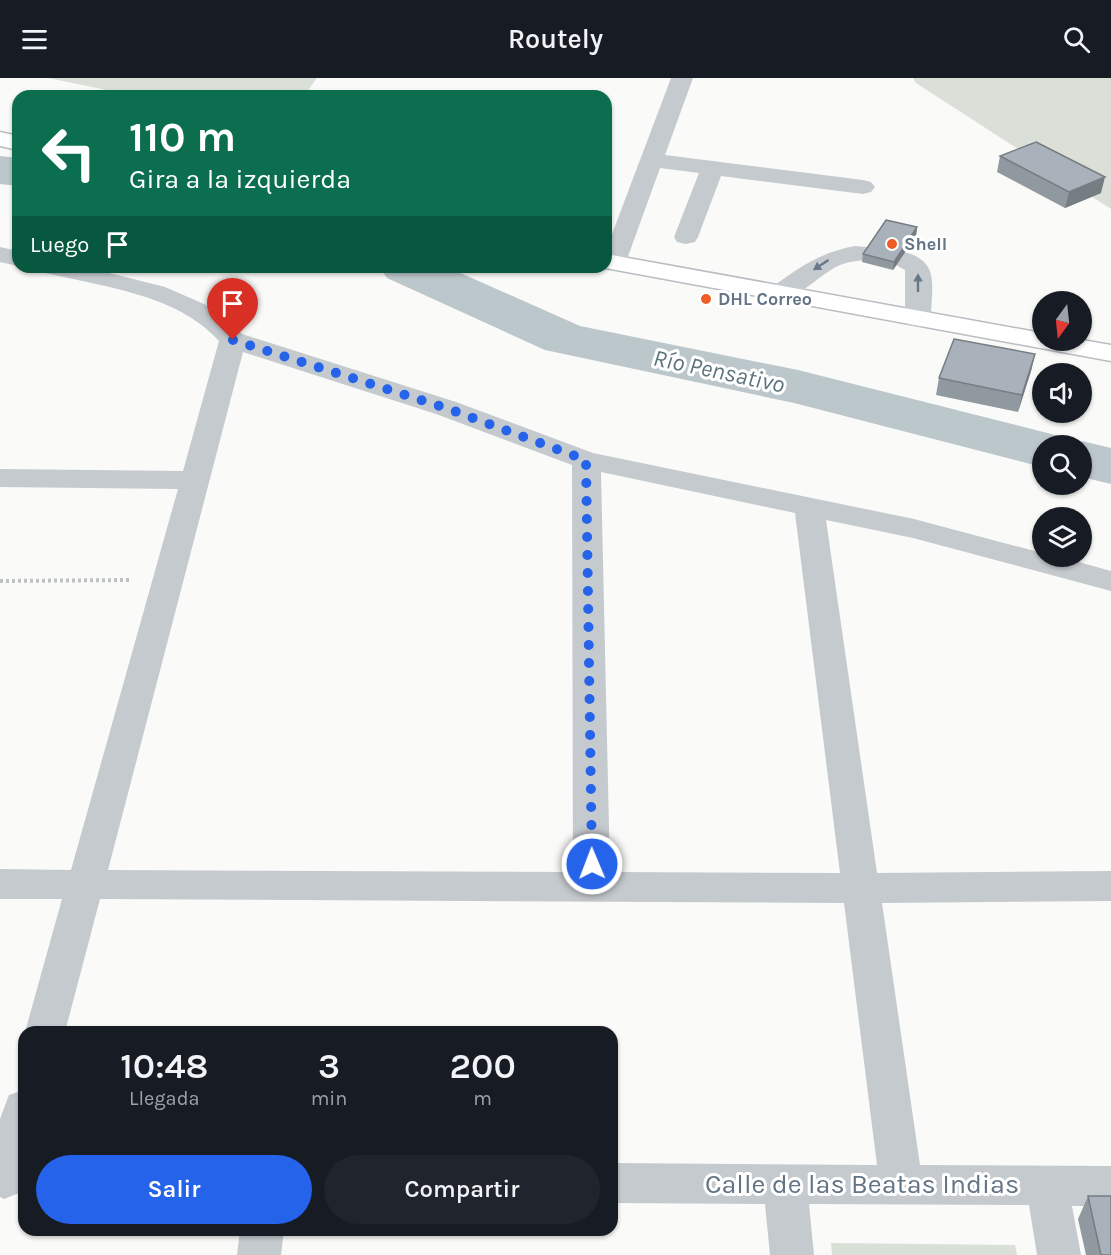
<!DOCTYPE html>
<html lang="es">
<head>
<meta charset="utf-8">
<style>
  :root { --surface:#171b24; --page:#20242c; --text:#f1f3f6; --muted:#9ea1a6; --accent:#2563eb }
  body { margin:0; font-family:Karla,sans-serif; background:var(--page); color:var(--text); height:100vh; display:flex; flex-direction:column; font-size:22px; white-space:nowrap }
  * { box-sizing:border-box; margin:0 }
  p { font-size:20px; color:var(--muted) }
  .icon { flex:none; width:33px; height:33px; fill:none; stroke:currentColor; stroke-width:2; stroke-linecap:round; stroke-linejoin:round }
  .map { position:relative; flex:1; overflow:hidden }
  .sheet { position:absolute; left:18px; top:948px; width:600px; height:210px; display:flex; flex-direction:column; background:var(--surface); border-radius:18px; box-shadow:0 2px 4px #0004 }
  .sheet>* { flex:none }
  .top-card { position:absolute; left:12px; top:12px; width:600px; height:183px; border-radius:18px; box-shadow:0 2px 4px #0004; background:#0b6e4f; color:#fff; overflow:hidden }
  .needle { width:39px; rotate:195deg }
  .buttons { position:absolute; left:1032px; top:213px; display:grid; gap:12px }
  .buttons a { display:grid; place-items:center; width:60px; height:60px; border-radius:50%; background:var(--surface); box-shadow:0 2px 4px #0004; font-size:30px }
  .pin { position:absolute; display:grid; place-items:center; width:51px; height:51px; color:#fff; margin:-62px -26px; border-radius:50% 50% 50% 0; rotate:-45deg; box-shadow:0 0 6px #0007 }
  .pin .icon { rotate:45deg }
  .me { position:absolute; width:66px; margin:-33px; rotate:359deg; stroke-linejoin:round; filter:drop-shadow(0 0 4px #0008) }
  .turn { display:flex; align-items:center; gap:21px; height:126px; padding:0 18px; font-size:27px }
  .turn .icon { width:78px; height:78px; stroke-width:2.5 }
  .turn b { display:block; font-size:42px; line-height:51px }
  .then { display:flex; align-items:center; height:57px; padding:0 18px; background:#0003; gap:12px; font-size:22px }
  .eta { display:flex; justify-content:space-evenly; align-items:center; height:102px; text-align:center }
  .eta b { font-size:36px; font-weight:600; line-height:42px }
  .cta { display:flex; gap:12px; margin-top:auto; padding:12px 18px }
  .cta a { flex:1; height:69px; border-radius:36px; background:var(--accent); color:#fff; font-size:24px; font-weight:600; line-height:69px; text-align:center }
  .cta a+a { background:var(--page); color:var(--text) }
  header { display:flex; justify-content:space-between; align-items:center; height:78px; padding:0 18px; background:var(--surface); font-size:27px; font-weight:600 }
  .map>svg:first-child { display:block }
</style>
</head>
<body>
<header><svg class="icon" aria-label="menu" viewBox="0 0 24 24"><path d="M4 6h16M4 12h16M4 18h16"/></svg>Routely<svg class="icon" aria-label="search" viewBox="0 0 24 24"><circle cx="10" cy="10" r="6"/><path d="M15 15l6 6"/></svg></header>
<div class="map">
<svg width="1111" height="1177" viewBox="0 0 1111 1177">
  <rect width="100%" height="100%" fill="#fafaf8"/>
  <path fill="#dae0d7" d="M48 0H317L304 18H136Z
    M913 0H1111V131L916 5Z
    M831 1165 1015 1167 1017 1177H832Z"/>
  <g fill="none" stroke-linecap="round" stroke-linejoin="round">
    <path fill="#bcc7cc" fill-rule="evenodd" d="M0 78 18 80V108L0 106Z
      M379 189H447L580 248 798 292 1063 359 1068 367 1082 363 1111 370V406L1082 399V368H1042V389L794 325 545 272 387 200Z"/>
    <defs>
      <path id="major" d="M0 54 18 58V72L0 68Z
        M606 176 1042 255V262H1082L1111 267V283L600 189H606Z"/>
    </defs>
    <use href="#major" stroke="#b8bdc2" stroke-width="3"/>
    <path stroke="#bfc2c5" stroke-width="4" stroke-dasharray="3 3" stroke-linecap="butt" d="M0 503 132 502"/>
    <path fill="#c5cace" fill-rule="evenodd" d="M671 0H693L665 77 863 102 871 104 875 109 871 114 863 116 721 98 698 159 695 164 686 166 677 164 674 159 699 95 660 90 626 184 623 189 614 191 605 189 606 172Z
      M855 168 877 170 880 175 877 180C865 183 852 182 840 187 818 196 796 227 771 220L767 215 771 210C798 190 821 174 855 168Z
      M0 169 18 173V188L0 184Z
      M901 173C942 183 931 207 931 241L927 247 918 249 909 247 905 241V192L892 185 889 180 892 175Z
      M39 189H85L165 209 204 226 225 239 242 256 456 324 593 375 914 441 1042 475V478H1057L1111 493V513L913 460 826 442 877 795 1111 793V823L882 825 920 1087 1111 1088V1128H1072L1081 1177H1037L1029 1127 809 1126 814 1177H770L765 1126 612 1125V1085L877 1087 844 825 100 821 65 954H25L62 821H0V791L71 792 178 411 0 409V391L183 393 219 263C176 215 101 209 42 194ZM243 274 436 336 572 387 573 794 108 792ZM601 394 795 435 840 795 610 794Z
      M24 1012V1105L19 1115 4 1121 0 1119V1041L9 1017Z
      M240 1152H284L281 1177H237Z"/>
    <use href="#major" fill="#fff" fill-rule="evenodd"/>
  </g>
  <path fill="#9199a0" d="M1000 78 1101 115 1065 130 997 94Z
    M917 149 916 158 893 192 862 184 863 176Z
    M1035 276 1031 293 1018 334 936 317 939 300Z
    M1088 1118 1111 1177H1086L1078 1141Z"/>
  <path fill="#767d82" d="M1105 99 1101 115 1065 130 1069 114Z
    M917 149 916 158 893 192 894 184Z
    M1035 276 1031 293 1018 334 1022 317Z"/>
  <path fill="#a9b2ba" stroke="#767d82" stroke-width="1.5" d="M1036 64 1105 99 1069 114 1000 78Z
    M886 142 917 149 894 184 863 176Z
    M954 261 1035 276 1022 317 939 300Z
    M1088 1118H1111V1177H1101Z"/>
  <defs><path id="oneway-solid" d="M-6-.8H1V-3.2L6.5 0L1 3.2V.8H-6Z" transform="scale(1.5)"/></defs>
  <g fill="#687889">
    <use href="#oneway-solid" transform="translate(821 187) rotate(147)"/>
    <use href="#oneway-solid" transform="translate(918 205) rotate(-90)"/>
  </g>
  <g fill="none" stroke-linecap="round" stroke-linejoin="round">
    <path stroke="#2563eb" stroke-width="10" stroke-dasharray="0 18" d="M233 262 446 330 586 382 592 786"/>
  </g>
  <g fill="#ed5d25" stroke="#fff" stroke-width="2">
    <circle cx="892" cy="166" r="6"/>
    <circle cx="706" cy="221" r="6"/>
  </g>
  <g text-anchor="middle" stroke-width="6" stroke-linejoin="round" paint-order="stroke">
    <g font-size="18" font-weight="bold" fill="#637485" stroke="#fff" text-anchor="start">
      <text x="904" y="172">Shell</text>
      <text x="718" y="227">DHL Correo</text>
    </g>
    <g font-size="24" font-style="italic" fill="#5e747e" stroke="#fff">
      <text transform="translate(719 293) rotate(12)" y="8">Río Pensativo</text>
    </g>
    <g font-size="27" fill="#637485" stroke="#fff">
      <text x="862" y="1115">Calle de las Beatas Indias</text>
    </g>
  </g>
</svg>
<div class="buttons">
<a><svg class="needle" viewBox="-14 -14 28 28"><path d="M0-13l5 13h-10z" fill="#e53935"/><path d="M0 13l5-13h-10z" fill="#9ea1a6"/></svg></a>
<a><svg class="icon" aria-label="sound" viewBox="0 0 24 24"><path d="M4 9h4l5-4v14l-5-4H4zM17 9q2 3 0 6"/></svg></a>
<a><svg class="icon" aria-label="search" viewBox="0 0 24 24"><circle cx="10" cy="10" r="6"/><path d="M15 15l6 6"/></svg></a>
<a><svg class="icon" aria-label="layers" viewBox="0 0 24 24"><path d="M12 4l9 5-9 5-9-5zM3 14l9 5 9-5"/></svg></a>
</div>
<div class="pin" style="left:233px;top:262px;background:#d93025"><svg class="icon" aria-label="arrive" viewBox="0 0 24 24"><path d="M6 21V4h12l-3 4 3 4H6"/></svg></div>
<svg class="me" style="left:592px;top:786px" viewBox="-20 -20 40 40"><circle r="17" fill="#2563eb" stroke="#fff" stroke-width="3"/><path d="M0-11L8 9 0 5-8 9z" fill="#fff"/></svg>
<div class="top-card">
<div class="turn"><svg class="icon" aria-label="left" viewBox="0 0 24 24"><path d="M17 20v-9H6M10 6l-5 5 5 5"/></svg><div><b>110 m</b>Gira a la izquierda</div></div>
<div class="then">Luego<svg class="icon" aria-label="arrive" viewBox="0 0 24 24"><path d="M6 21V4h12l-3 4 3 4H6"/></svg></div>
</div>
<section class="sheet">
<div class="eta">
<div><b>10:48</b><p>Llegada</p></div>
<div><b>3</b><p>min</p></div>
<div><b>200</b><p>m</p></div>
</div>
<div class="cta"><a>Salir</a><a>Compartir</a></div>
</section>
</div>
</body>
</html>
